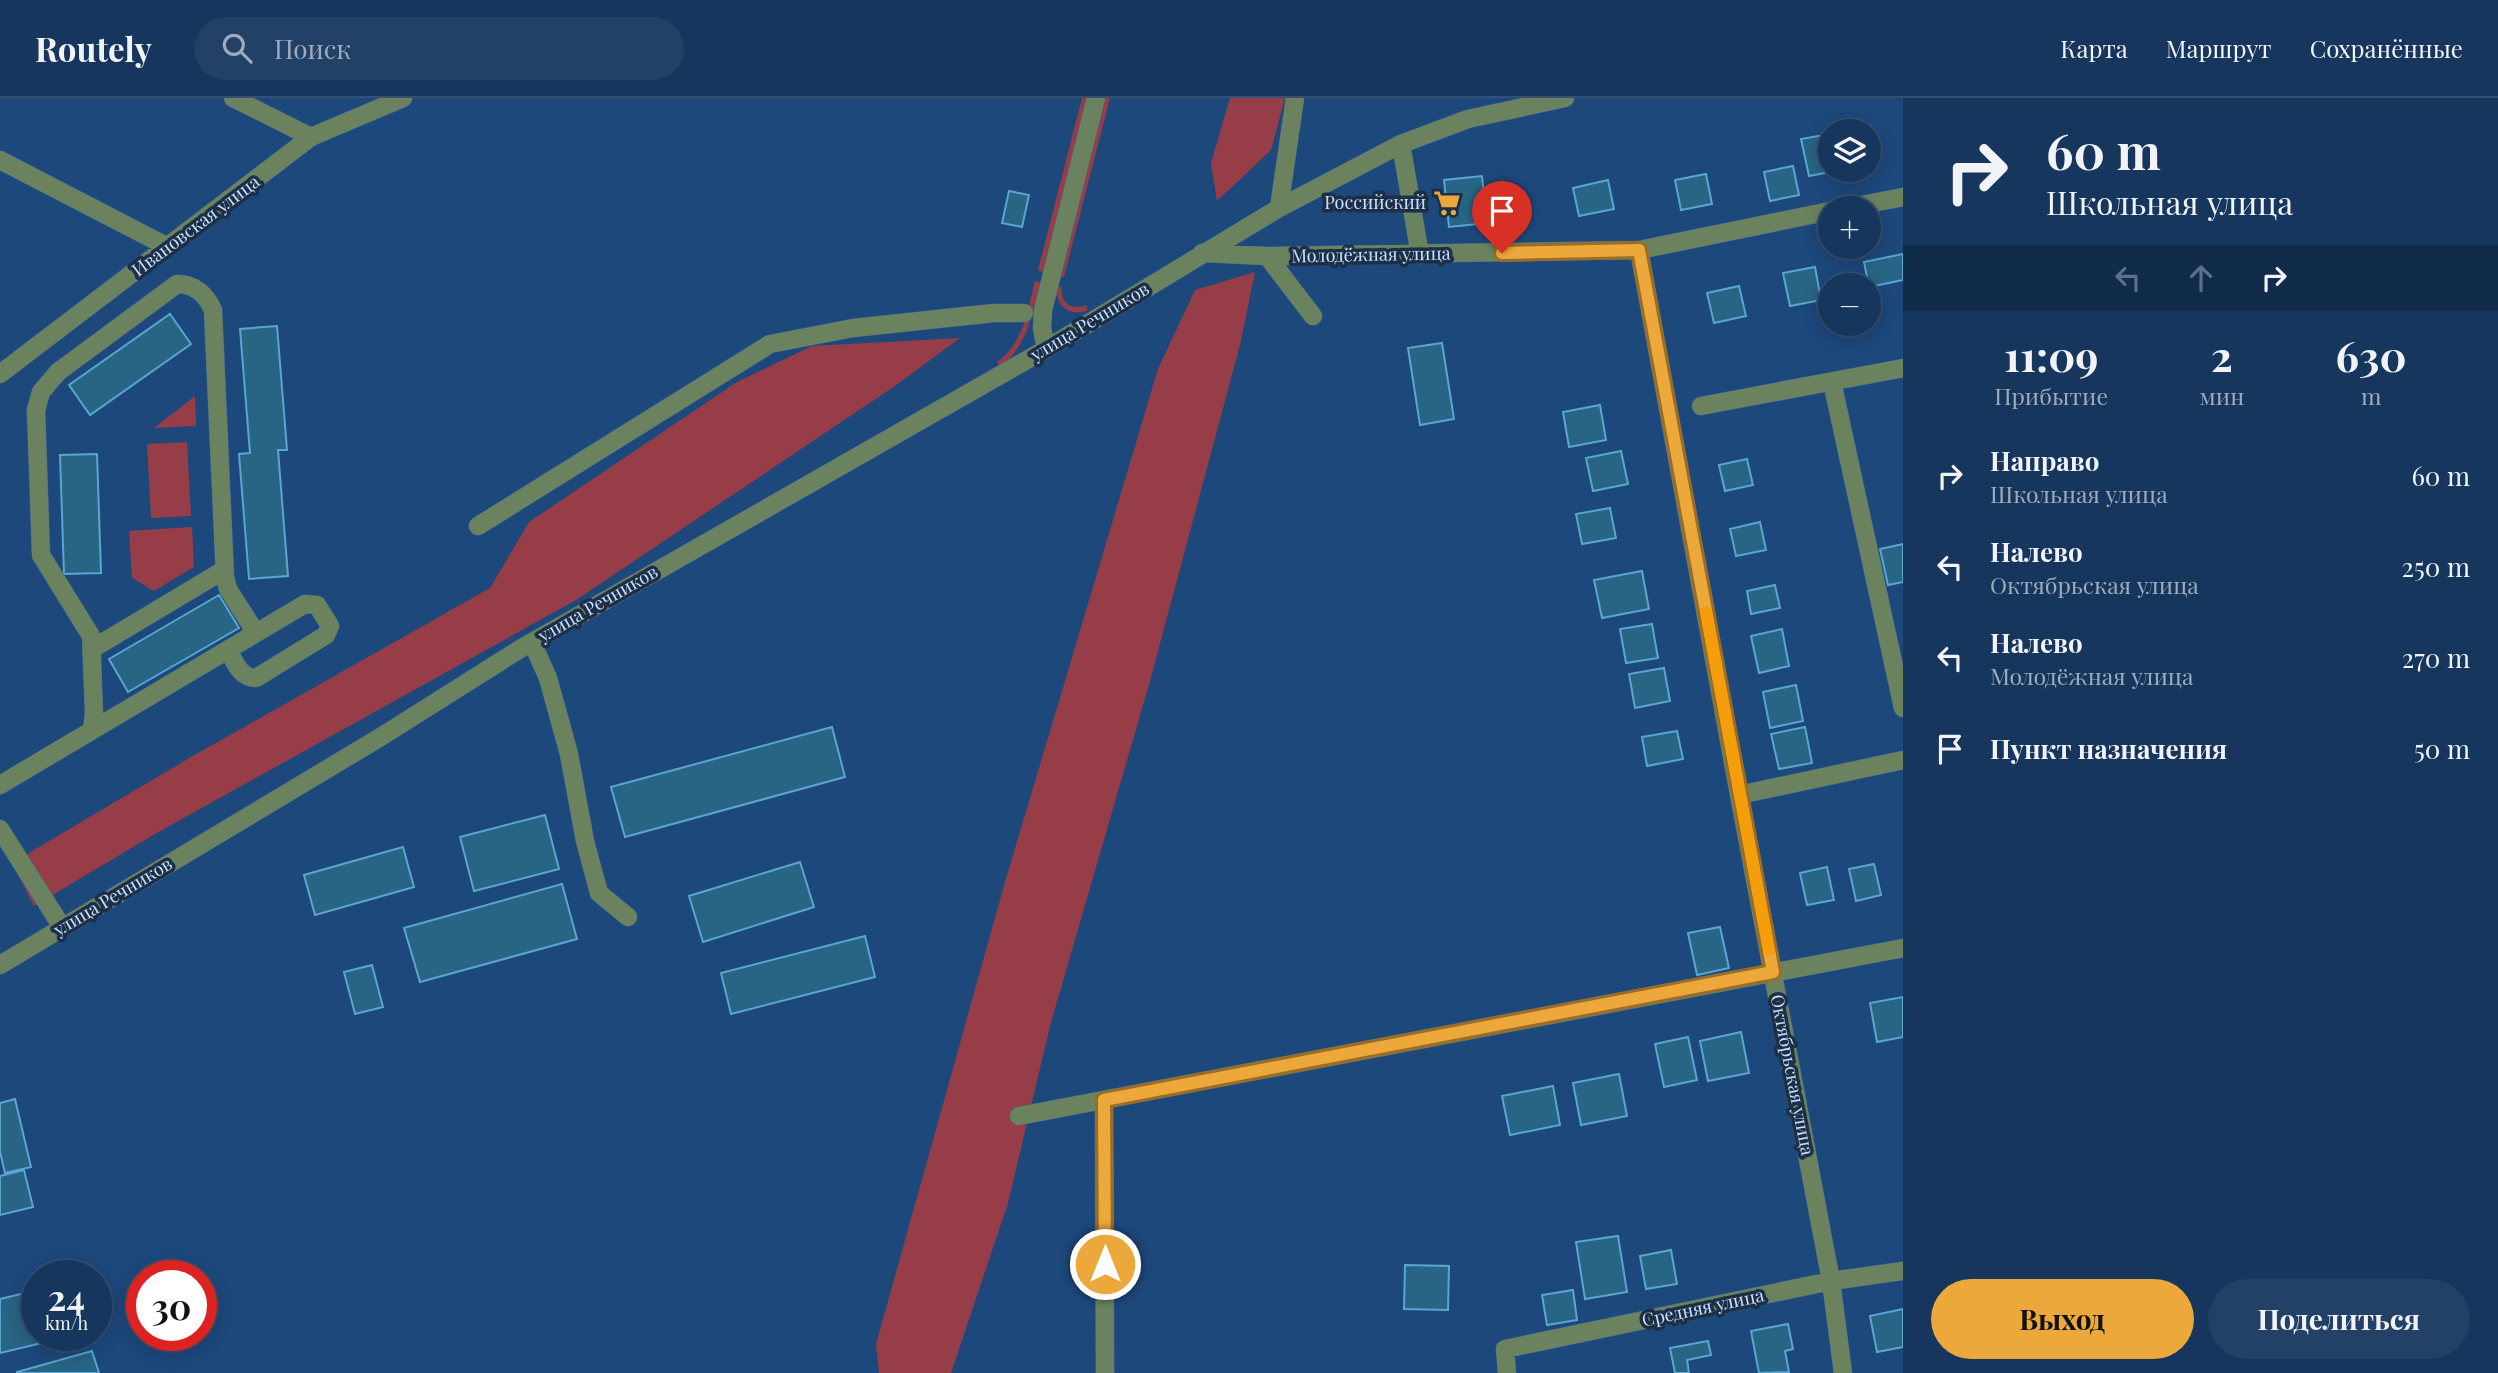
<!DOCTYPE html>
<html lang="ru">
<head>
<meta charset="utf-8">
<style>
  :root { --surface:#16365d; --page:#234166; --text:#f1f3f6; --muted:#9eabbc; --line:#355072; --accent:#eda83b }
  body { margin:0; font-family:"Playfair Display",serif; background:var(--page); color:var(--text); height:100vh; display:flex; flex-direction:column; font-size:26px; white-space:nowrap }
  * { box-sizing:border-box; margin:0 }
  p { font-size:23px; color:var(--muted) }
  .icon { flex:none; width:38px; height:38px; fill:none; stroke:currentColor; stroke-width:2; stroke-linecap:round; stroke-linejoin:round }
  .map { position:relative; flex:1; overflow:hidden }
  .details { display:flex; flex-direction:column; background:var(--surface); width:595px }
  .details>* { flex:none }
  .hud { background:#16365d; color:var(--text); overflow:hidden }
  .buttons { position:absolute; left:1818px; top:21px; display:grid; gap:14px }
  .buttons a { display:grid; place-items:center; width:63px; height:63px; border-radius:50%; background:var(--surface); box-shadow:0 4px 18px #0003,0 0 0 2px var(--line); font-size:35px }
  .speed { position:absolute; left:21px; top:1162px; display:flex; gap:14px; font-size:35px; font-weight:700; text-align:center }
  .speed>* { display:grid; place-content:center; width:91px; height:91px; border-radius:50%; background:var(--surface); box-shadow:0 4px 18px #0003,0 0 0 2px var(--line); line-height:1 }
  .speed small { font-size:18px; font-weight:400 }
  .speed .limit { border:10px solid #d22; background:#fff; color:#111 }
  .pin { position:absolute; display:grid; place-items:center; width:60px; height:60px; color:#fff; margin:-72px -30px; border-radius:50% 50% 50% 0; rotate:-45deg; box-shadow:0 0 7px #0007 }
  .pin .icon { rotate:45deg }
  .me { position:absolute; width:77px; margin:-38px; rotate:0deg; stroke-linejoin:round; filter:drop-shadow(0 0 5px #0008) }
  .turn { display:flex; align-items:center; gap:24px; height:147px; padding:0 28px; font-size:32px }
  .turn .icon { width:91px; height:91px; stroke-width:2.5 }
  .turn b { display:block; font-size:49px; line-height:60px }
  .lanes { display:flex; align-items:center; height:66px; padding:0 28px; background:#0003; justify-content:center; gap:35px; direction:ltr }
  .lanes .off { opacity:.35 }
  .eta { display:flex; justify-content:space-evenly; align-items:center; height:119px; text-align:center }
  .eta b { font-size:42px; font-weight:700; line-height:49px }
  .primary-button { display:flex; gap:14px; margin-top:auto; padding:14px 28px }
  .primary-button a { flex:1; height:80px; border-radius:42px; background:var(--accent); color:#111; font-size:28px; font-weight:700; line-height:80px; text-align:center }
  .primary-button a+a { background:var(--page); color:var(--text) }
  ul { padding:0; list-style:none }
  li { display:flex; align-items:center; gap:21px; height:91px; padding:0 28px }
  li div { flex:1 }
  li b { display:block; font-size:26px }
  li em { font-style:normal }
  header { display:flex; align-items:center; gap:42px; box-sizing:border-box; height:98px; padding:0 35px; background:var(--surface); border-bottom:2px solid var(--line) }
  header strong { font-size:33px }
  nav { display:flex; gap:38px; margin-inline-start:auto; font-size:24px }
  .search { width:490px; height:63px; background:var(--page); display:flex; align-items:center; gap:18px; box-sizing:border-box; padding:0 24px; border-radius:38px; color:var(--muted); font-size:26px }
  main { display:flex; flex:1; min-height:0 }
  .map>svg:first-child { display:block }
</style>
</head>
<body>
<header>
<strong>Routely</strong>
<div class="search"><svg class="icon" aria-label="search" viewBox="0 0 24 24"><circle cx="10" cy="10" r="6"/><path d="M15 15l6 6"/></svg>Поиск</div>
<nav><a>Карта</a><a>Маршрут</a><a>Сохранённые</a></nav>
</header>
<main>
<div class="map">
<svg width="1903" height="1275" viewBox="0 0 1903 1275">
  <rect width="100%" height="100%" fill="#1d487c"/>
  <path fill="#963d48" d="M1082 0H1088L1043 174 1038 172Z
    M1104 0H1110L1064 179 1059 178Z
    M1230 0H1285L1271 52 1217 103 1211 65Z
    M1255 174 1240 247 1150 583 1050 928 1008 1105 951 1275H879L876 1246 1005 784 1158 271 1195 192Z
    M1035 183 1040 184C1032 216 1028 248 1000 269L997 264C1024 245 1027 213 1035 183Z
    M1056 188 1062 189C1060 205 1071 213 1086 207L1088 212C1070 220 1055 207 1056 188Z
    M960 240 895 288 576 502 155 736 34 808 12 765 191 659 490 490 529 424 737 284 812 248Z
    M195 298 196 328 154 330Z
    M187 344 191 418 151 420 147 346Z
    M192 429 194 469 154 493 132 480 129 433Z"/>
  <path fill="#286484" stroke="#58a6d1" stroke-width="2" d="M1871 28 1879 64 1869 66V33H1843Z
    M1830 36V72H1841L1809 78 1801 41Z
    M1793 68 1799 97 1770 103 1764 74Z
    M1706 76 1712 106 1681 112 1675 82Z
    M1482 78 1487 125 1449 129 1444 82Z
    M1608 82 1614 111 1579 118 1573 90Z
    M1009 93 1029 97 1022 129 1002 125Z
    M1903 156V182L1869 189 1864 164Z
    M1815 169 1821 202 1790 208 1783 175Z
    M1739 188 1746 218 1714 225 1707 195Z
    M170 216 191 246 90 317 69 287Z
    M277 228 287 352H278L288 478 249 481 239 356 250 355 240 231Z
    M1442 245 1454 321 1420 327 1408 250Z
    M1600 307 1606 342 1569 349 1563 314Z
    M1621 353 1628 386 1593 393 1586 360Z
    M97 356 101 475 64 476 60 357Z
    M1747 361 1753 387 1725 393 1719 367Z
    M1610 410 1616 440 1582 446 1576 416Z
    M1760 424 1766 452 1736 458 1730 431Z
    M1903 446V484L1888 487 1880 451Z
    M1642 473 1649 511 1602 520 1594 482Z
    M1775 487 1780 510 1751 516 1747 493Z
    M219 497 239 530 128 594 109 561Z
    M1652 526 1658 560 1626 565 1620 531Z
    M1782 531 1789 568 1759 575 1751 538Z
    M1664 570 1670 603 1635 610 1629 576Z
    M1796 587 1803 623 1770 630 1763 594Z
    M832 629 845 679 625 739 611 689Z
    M1805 629 1812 665 1779 671 1771 636Z
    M1677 633 1683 661 1647 668 1642 639Z
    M545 717 559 771 474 793 460 739Z
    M403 749 414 789 315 817 304 777Z
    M800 764 814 809 703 844 689 798Z
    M1874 766 1881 797 1856 803 1849 771Z
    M1827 769 1834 802 1807 807 1800 775Z
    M562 786 577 841 420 884 404 830Z
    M1720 829 1729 870 1697 877 1688 835Z
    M865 838 875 879 731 916 721 875Z
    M372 867 383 909 355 916 344 874Z
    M1903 899V939L1877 944 1870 905Z
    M1741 934 1749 975 1708 983 1700 943Z
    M1688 939 1697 982 1664 989 1655 946Z
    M1619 976 1627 1018 1581 1027 1573 985Z
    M1553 988 1560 1027 1510 1037 1502 998Z
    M15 1001 31 1069 5 1075 0 1054V1005Z
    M24 1072 33 1109 0 1117V1078Z
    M1618 1138 1627 1194 1585 1201 1576 1144Z
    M1671 1152 1677 1186 1646 1191 1640 1158Z
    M1405 1167 1449 1168 1448 1212 1404 1211Z
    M37 1192V1212L34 1213 37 1237H40L42 1245 0 1255V1201Z
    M1573 1192 1577 1222 1547 1227 1542 1197Z
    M1903 1211V1249L1877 1254 1870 1218Z
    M1788 1226 1793 1251 1785 1253 1789 1274 1759 1275 1751 1233Z
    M1708 1243 1711 1257 1687 1262 1689 1275H1675L1670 1250Z
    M92 1253 99 1275H17V1274Z"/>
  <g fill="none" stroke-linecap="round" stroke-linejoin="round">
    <defs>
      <path id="minor" d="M233 0 311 39
        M1401 46 1420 157
        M0 62 168 149
        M1279 110 1295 0
        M1846 110 1903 99
        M1639 152 1739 697 1831 1183 1843 1275
        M1202 155 1267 158 1639 152 1830 113
        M1267 158 1313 218
        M1046 251 1042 230 1043 212 1096 0
        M0 276 311 39 403 0
        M1832 284 1903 610
        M1701 308 1903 270
        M478 428 770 246 853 230 994 215H1024
        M532 544 548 580 569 656 585 743 599 795 628 819
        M92 551 224 472
        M92 632 94 615 91 538 41 457 36 312 41 294 58 274 177 186C194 186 206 196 213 212L225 479 228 491 256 535
        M0 687 305 506 317 507 330 528 326 537 256 580C240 580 235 564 228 552
        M1739 697 1903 662
        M0 731 62 829
        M0 867 379 640 520 551 1046 251 1279 110 1401 46 1468 21 1565 0
        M1104 1002 1105 1275
        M1019 1018 1903 850
        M1507 1275 1505 1251 1831 1183 1903 1173"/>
    </defs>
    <use href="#minor" stroke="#3f6696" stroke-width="19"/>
    <use href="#minor" stroke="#6b825e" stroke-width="18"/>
  </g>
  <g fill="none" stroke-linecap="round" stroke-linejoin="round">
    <defs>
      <path id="route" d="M1105 1166 1104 1002 1773 874 1639 152 1502 155"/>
    </defs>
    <use href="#route" stroke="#9a6d26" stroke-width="18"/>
    <use href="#route" stroke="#eda83b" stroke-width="12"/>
    <path stroke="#f59e0b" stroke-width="12" d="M1706 514 1769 852"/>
  </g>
  <defs>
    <symbol id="supermarket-bare" viewBox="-9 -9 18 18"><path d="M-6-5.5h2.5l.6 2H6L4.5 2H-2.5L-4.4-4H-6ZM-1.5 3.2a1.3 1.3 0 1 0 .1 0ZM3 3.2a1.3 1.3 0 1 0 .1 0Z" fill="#eda83b" stroke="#1c2f46" stroke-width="2.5" paint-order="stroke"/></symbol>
  </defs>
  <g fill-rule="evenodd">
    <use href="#supermarket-bare" x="1428" y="86" width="38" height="38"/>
  </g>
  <g text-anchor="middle" stroke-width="7" stroke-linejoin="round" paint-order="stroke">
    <g font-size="18" fill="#c8e0ff" stroke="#1c2f46" text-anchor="end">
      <text x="1426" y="111">Российский</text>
    </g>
    <g font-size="18" fill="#c8e0ff" stroke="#1c2f46">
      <text transform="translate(196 128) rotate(-37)" y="6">Ивановская улица</text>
      <text transform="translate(1371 157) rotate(-1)" y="6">Молодёжная улица</text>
      <text transform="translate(1090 224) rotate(-31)" y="6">улица Речников</text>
      <text transform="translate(598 506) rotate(-30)" y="6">улица Речников</text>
      <text transform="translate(113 799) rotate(-31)" y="6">улица Речников</text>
      <text transform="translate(1792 977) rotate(79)" y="6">Октябрьская улица</text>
      <text transform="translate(1703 1210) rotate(-12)" y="6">Средняя улица</text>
    </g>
  </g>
</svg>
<div class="buttons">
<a><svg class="icon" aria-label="layers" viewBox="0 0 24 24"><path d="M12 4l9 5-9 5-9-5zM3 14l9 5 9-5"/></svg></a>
<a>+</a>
<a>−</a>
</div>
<div class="speed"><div>24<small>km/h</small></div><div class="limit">30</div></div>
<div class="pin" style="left:1502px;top:155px;background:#d93025"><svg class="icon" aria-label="arrive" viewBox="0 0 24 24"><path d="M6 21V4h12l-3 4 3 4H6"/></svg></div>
<svg class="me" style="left:1105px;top:1166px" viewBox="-20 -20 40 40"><circle r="17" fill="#eda83b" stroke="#fff" stroke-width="3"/><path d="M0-11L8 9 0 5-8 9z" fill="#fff"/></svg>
</div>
<section class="details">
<div class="hud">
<div class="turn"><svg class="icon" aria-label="right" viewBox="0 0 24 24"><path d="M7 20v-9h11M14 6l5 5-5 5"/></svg><div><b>60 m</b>Школьная улица</div></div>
<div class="lanes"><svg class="icon off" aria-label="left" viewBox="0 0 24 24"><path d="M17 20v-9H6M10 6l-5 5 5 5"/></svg><svg class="icon off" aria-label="ahead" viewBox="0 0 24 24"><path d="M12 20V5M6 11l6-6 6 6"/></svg><svg class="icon" aria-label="right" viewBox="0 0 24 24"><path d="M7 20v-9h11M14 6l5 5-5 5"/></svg></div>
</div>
<div class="eta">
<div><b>11:09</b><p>Прибытие</p></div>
<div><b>2</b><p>мин</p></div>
<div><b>630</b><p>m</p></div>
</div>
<ul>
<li><svg class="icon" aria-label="right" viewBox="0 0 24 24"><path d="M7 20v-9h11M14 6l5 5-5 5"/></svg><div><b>Направо</b><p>Школьная улица</p></div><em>60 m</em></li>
<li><svg class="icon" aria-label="left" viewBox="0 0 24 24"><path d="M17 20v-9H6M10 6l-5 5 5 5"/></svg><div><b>Налево</b><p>Октябрьская улица</p></div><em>250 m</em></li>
<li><svg class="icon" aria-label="left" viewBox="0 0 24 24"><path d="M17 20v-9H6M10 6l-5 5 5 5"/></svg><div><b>Налево</b><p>Молодёжная улица</p></div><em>270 m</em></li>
<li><svg class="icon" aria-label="arrive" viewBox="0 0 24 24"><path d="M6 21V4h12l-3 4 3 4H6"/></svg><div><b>Пункт назначения</b></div><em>50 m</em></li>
</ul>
<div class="primary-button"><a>Выход</a><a>Поделиться</a></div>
</section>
</main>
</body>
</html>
